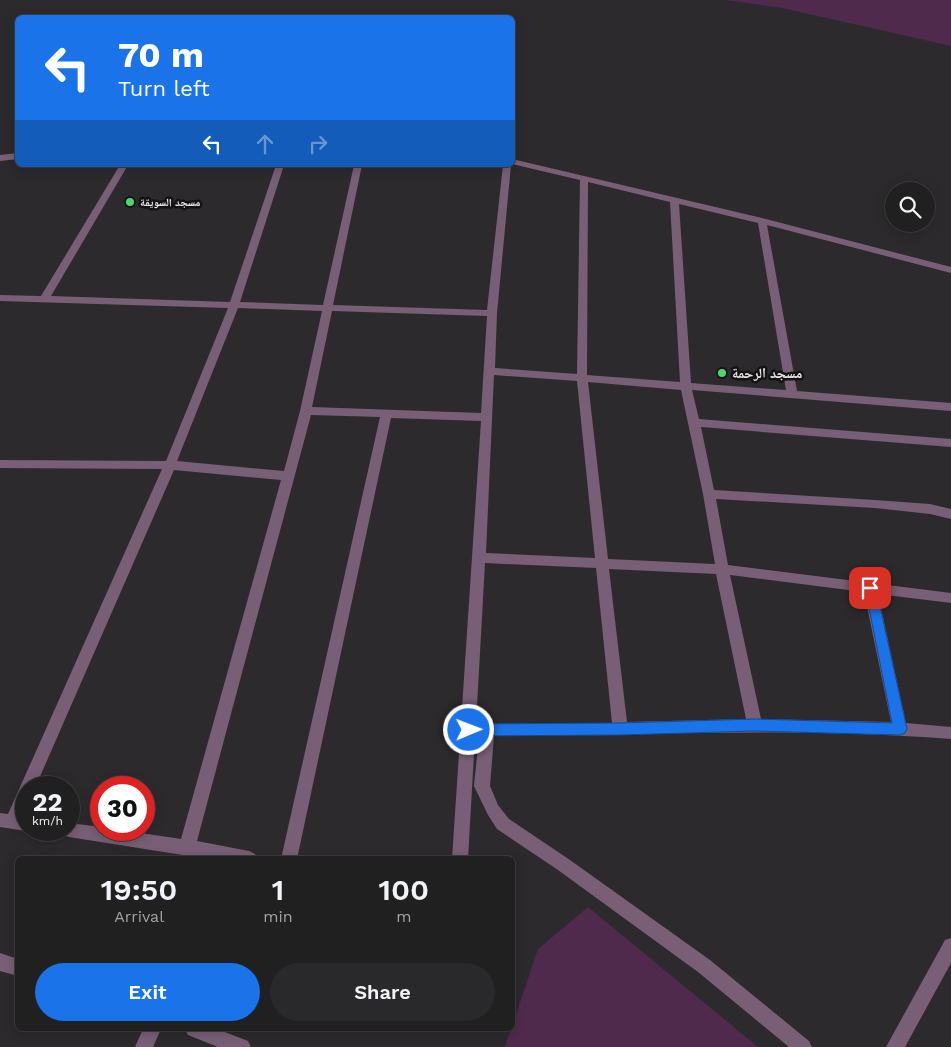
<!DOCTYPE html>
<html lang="en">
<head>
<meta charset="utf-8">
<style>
  :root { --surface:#212021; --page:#29282a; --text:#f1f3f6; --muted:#a2a3a5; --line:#3e3e3f; --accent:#1a73e8 }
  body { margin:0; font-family:"Work Sans","Noto Naskh Arabic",sans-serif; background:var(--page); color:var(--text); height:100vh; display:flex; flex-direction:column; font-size:19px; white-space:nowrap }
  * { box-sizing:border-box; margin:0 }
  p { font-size:16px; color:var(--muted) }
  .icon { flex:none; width:28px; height:28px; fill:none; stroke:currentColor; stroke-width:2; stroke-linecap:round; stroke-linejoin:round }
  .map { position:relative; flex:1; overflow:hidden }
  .drawer { position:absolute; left:15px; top:856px; width:500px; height:175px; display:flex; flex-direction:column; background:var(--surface); border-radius:8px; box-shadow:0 2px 12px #0003,0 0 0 1px var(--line) }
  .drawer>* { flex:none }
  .guide { position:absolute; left:15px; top:15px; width:500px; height:152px; border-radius:8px; box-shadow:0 2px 12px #0003,0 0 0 1px var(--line); background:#1a73e8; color:#fff; overflow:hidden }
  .tools { position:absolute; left:885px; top:182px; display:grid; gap:10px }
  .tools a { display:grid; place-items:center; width:50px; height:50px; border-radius:50%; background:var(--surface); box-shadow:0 2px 12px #0003,0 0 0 1px var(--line); font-size:25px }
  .speed { position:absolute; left:15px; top:776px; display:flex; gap:10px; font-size:25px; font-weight:700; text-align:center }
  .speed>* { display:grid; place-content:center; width:65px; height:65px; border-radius:50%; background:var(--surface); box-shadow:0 2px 12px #0003,0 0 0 1px var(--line); line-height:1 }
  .speed small { font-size:12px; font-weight:400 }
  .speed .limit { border:8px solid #d22; background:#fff; color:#111 }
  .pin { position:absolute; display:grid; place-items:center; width:42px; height:42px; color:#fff; margin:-21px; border-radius:10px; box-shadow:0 2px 8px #0006 }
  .me { position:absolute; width:55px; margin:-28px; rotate:89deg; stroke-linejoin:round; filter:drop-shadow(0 0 4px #0008) }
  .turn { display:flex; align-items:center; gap:18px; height:105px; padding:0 20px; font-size:22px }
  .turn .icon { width:65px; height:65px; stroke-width:2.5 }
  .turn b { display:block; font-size:35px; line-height:42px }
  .lanes { display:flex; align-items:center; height:48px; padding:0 20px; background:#0003; justify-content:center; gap:25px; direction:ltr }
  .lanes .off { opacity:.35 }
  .eta { display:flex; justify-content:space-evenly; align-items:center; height:85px; text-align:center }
  .eta b { font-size:30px; font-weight:600; line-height:35px }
  .button { display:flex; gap:10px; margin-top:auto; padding:10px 20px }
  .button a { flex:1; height:58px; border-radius:30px; background:var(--accent); color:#fff; font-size:20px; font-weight:600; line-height:58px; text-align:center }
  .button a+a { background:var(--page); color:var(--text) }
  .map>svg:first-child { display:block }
</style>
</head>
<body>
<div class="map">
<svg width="951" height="1047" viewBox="0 0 951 1047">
  <rect width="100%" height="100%" fill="#2c2a2c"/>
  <path fill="#4f2a4c" d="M726 0H951V46L782 8Z
    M588 907 758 1047H505L538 949Z"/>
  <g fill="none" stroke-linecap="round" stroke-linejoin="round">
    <path fill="#785f75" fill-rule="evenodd" d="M18 153V159L0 161V155Z
      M512 159 762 218 951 267V273L767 225 797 391 951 403V411L692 390 699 419 951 439V447L701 427 714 490 875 500 930 504 951 509V519L930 514 875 508 716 499 728 565 951 593V603L878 594 906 723 951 727V739C799 727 646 735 494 736L490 786 498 805 509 819 570 860 710 960 809 1041 812 1047H789L698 972 558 870 497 829 488 815 474 786 479 736H475L468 859H452L481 421 391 418 297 859H281L380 417 311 415 197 841 249 851 255 854 257 859H208L69 837 63 835 61 830H69V823L101 827V830H121L181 839 281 480 174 470 35 788H26V807L22 816 26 817V830H29L26 831 0 827V813L8 814 162 469 0 468V460L166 461 228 308 0 301V295L41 296 120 165H128L51 296 230 302 276 165H284L240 302 323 305 354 165H362L333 305 487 310 503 165H511L497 313 495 368 577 374 580 180 512 164ZM588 182 670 202 680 382 587 375ZM679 204 758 223 786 390 691 383ZM238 308 322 311 300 411 284 471 177 461ZM332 311 487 316 481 413 312 407ZM494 375 577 381 595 558 486 553ZM588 382 681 390 703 494 715 564 608 559ZM485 563 596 568 612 723 476 724ZM609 569 716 574 746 719 627 722ZM730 575 864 592 891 722 761 719Z
      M951 938V963L905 1047H886L945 940Z
      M0 953 18 959V976L0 971Z
      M143 1029H161L153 1047H135Z
      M185 1029H217L248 1041 251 1047H218L188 1035Z"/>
  </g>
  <path fill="#1a73e8" stroke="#114b97" d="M870 583 875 584 876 588 907 729 905 733 900 735 755 731 620 735 469 736 464 734 462 730 464 726 469 724 620 723 755 719 892 723 865 588 866 584Z"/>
  <g fill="#4cd676" stroke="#141314" stroke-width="2">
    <circle cx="130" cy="202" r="5"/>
    <circle cx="722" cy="373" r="5"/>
  </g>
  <g text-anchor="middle" stroke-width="5" stroke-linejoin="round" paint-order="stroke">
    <g font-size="11" font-weight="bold" fill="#e7e5e6" stroke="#141314" text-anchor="start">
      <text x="140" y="206">مسجد السويقة</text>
    </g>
    <g font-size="14" font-weight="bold" fill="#e7e5e6" stroke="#141314" text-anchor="start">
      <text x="732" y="378">مسجد الرحمة</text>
    </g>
  </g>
</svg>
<div class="tools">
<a><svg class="icon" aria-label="search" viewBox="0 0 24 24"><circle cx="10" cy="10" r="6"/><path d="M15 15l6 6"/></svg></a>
</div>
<div class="speed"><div>22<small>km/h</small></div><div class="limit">30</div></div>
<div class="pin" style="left:870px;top:588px;background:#d93025"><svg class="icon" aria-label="arrive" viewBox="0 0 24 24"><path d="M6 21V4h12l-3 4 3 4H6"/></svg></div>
<svg class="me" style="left:469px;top:730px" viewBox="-20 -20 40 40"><circle r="17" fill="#1a73e8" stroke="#fff" stroke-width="3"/><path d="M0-11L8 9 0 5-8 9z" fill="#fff"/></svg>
<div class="guide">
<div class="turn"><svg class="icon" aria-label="left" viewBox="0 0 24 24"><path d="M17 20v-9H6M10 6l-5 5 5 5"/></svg><div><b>70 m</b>Turn left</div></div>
<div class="lanes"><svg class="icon" aria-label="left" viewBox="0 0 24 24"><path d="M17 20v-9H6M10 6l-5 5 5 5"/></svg><svg class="icon off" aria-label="ahead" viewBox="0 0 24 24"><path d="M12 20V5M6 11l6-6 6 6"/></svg><svg class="icon off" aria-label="right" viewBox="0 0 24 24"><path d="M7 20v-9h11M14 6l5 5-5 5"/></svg></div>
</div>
<section class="drawer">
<div class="eta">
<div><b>19:50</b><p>Arrival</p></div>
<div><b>1</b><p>min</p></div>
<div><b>100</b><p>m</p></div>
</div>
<div class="button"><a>Exit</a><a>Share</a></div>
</section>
</div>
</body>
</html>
